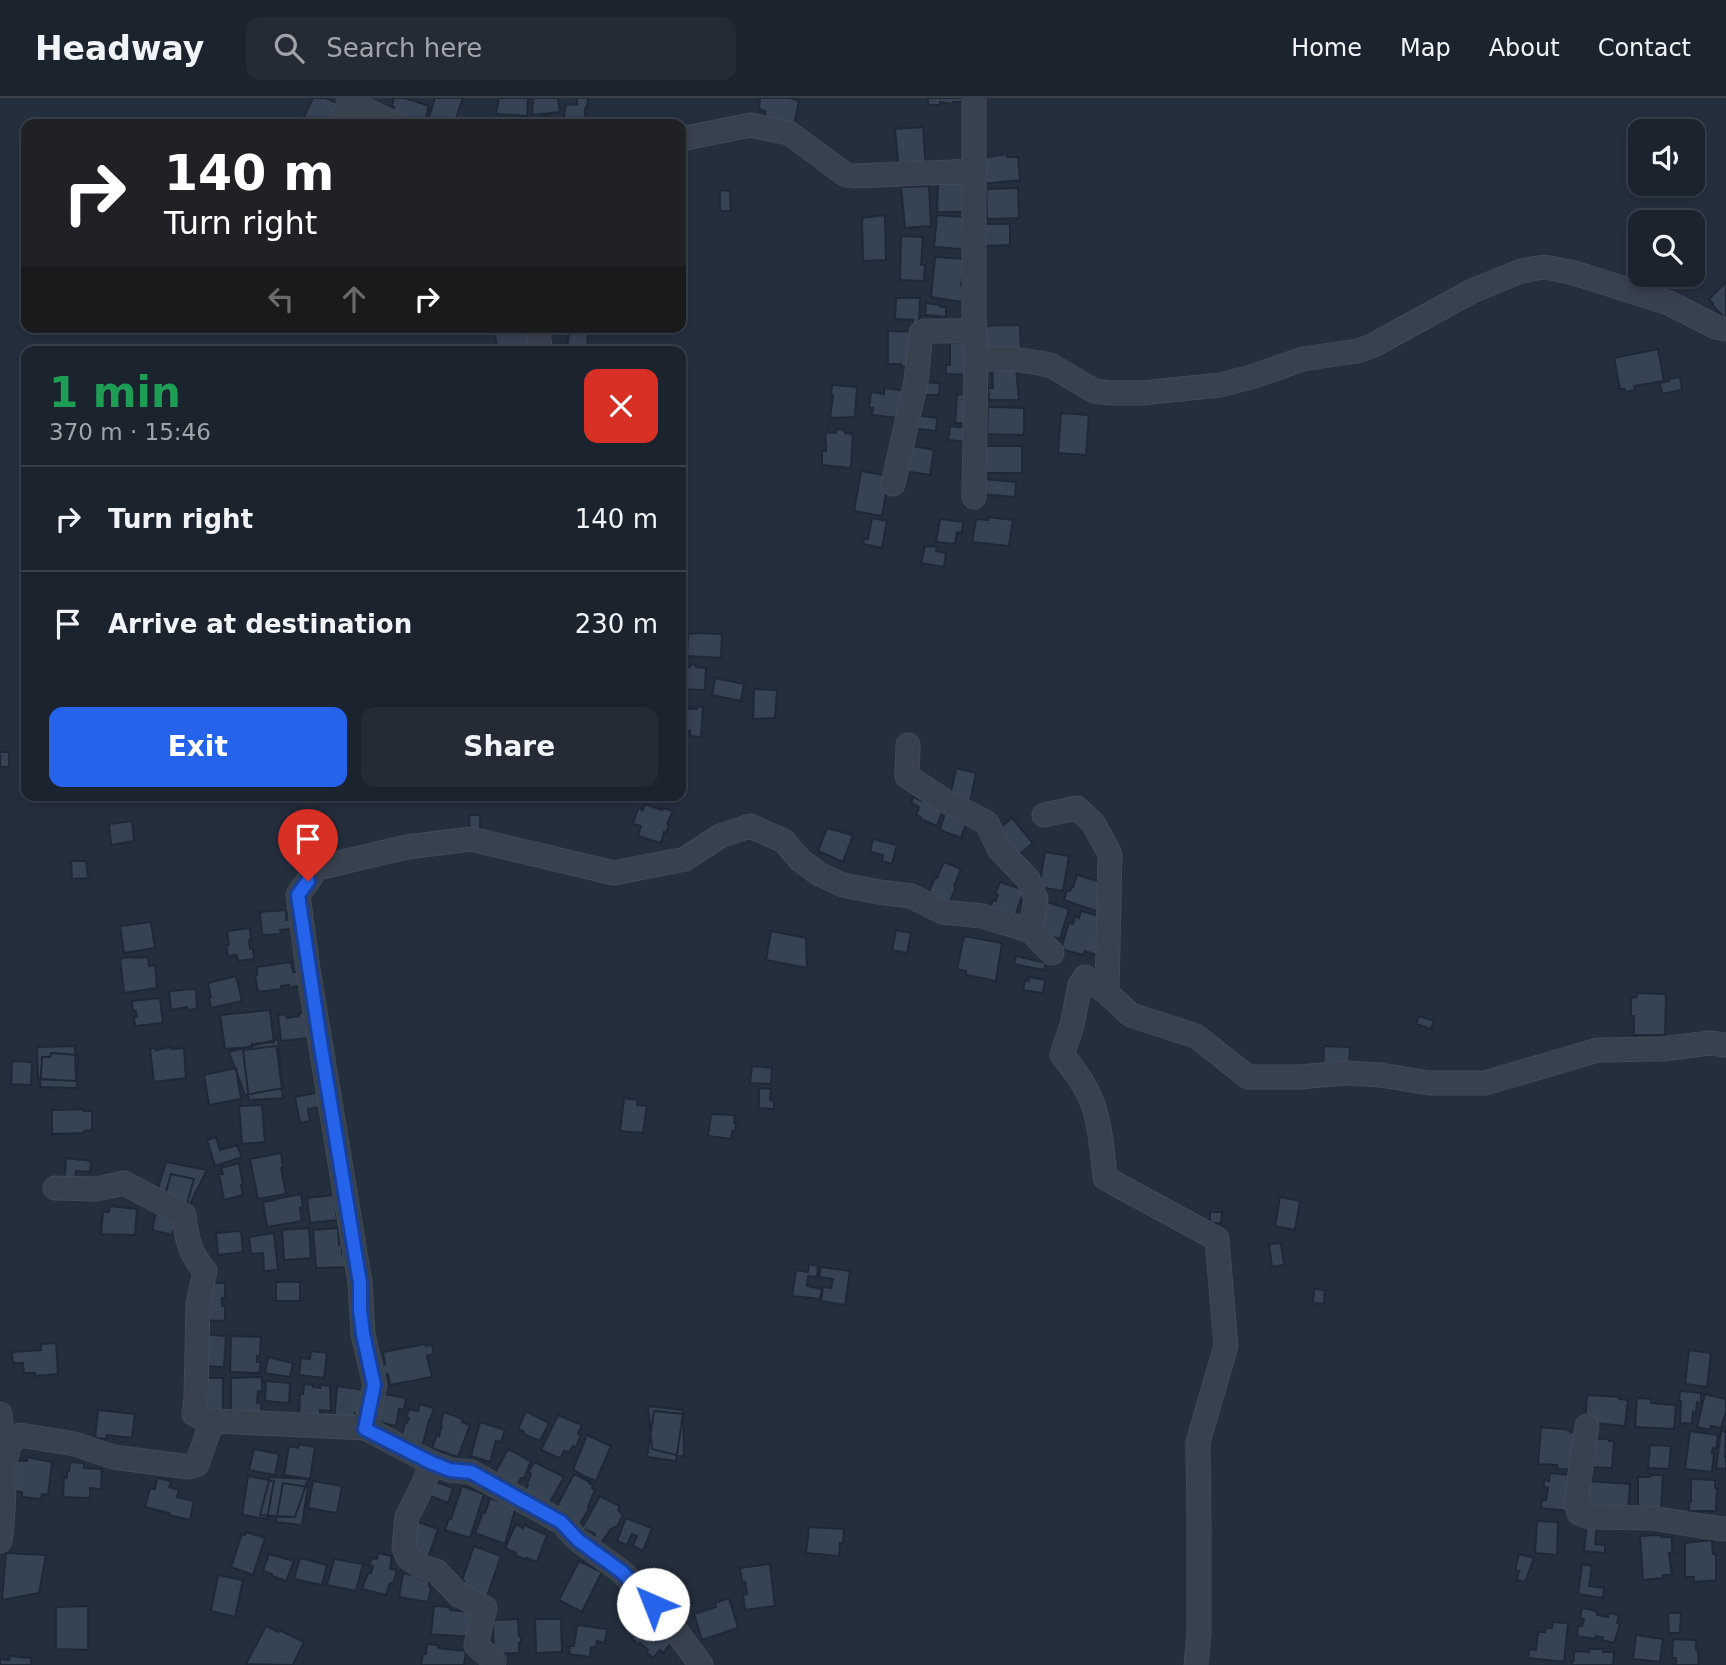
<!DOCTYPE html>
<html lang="en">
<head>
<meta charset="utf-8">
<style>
  :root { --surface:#1b232e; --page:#242b36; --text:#f1f3f6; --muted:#a0a4aa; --line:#39404a; --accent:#2563eb }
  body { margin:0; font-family:"DejaVu Sans",sans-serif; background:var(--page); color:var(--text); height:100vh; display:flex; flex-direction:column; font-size:26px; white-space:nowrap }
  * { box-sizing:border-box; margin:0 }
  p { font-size:23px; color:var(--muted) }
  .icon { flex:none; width:38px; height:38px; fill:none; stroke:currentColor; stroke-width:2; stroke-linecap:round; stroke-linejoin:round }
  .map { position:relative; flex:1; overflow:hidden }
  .sheet { position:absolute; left:21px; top:248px; width:665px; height:455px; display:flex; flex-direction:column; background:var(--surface); border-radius:14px; box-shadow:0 4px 10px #0003,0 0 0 2px var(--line) }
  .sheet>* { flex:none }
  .guide { position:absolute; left:21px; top:21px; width:665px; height:214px; border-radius:14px; box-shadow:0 4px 10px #0003,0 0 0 2px var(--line); background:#202124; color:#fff; overflow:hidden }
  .buttons { position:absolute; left:1628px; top:21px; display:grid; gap:14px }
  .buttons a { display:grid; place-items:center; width:77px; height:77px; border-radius:14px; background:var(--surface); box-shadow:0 4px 10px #0003,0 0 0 2px var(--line); font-size:35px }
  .pin { position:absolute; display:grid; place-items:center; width:60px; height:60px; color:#fff; margin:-72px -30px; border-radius:50% 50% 50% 0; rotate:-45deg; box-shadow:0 0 7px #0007 }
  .pin .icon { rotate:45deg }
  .me { position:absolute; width:77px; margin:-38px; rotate:316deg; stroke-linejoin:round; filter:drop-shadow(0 0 5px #0008) }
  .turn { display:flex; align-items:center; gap:24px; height:147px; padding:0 28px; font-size:32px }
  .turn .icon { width:91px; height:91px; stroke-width:2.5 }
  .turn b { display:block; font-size:49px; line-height:60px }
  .lanes { display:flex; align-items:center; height:66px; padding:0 28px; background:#0003; justify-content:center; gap:35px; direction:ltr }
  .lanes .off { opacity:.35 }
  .round { display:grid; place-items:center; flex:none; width:74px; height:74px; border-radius:14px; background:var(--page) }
  .head { display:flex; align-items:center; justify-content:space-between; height:119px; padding:0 28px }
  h1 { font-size:42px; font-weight:700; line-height:52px; color:#1e9e55 }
  .cta { display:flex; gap:14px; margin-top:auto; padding:14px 28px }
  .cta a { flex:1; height:80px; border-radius:14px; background:var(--accent); color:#fff; font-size:28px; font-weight:700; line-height:80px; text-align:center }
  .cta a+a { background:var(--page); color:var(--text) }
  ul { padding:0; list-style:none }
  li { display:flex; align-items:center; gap:21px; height:105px; padding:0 28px; border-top:2px solid var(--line) }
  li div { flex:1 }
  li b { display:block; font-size:26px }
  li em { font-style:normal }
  header { display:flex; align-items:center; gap:42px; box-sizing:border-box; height:98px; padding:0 35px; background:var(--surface); border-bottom:2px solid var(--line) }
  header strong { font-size:33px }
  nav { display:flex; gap:38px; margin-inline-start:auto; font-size:24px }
  .search { width:490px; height:63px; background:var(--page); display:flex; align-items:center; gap:18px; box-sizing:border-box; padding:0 24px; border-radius:14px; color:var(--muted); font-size:26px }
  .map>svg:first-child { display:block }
</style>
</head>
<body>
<header>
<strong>Headway</strong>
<div class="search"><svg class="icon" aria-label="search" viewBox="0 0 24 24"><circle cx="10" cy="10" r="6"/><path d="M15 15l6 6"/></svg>Search here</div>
<nav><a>Home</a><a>Map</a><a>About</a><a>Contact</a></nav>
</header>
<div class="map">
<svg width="1726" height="1567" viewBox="0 0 1726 1567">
  <rect width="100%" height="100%" fill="#242f3e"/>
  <path fill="#364354" stroke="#1f2835" stroke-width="2" d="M313 0H326L339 6 327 26H321L304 19Z
    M394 0H405L429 8 424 26H405L390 22 394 9 392 8Z
    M435 0H463L454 26H427Z
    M499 0H528L527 18 496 16Z
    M533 0H558L560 14 532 17Z
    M577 0H588L587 10H585V21H587V26H563L566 6 577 7Z
    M760 0H790L799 3 793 32 765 22V13L759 11Z
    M928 0H962V4H953V6L940 4V7H928Z
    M550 18V23L559 22V26H530V21H542V19Z
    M923 29 926 71 899 73 895 31Z
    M1007 56V59H1018L1020 82 982 86 980 60Z
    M938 85 973 86 972 114H937Z
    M929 88 931 128 905 130 901 89Z
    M1018 90 1019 120 987 121 986 91Z
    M720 92 730 93 731 113H720Z
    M885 117 886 162 863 163 862 120Z
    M937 117 964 119 962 151 934 149Z
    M984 126H1010V147L983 148Z
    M901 138 923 139 921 167H925L924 183 900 182Z
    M935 159 965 161 961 188 963 189 962 204 931 199Z
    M1726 184V221L1712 207 1713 206 1709 201Z
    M896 200H920L919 228H913V222L895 221Z
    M926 205 940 207 941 209H946V219L925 217Z
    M1020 227 1021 252 983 255 979 228Z
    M527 232 532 254H497L495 235Z
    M569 232 588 234 587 252H577V254H567Z
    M888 233 916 234 915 269H902L901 266H888Z
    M950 245H970V277L946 276V267H950Z
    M1658 251 1664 283 1634 288 1635 292 1625 294V291H1620L1614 260Z
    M992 270H1016L1019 302H989L988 290H993Z
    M1680 279 1682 292 1662 296 1660 285 1669 283V281Z
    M917 284 940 285 939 297H916Z
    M832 287 857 289 855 319 830 320 833 297 831 296Z
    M884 290 909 293 906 321 872 317 873 310H869L871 294 884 296Z
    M957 296 974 297 972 326 955 325Z
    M988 309 1024 310V337L987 336Z
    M1061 315 1089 317 1086 357 1058 355Z
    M914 317 937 320 936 333 912 330Z
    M950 328 970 330 969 344 948 342Z
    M836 331 845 332V335L853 336 851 370 822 367V353H826V344H825L826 334 836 335Z
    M908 347 934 352 930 377 903 373Z
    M986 348H1022V375H986Z
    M861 373 889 378 882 418 854 413Z
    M983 381 1016 384 1015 399 982 396Z
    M988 419 1013 422 1009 448 972 444 976 421 988 422Z
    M872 420 887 423 882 450 863 446 864 441H868Z
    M940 421 963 424 962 435 957 434 955 446 936 444Z
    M925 448 937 449 936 453 946 455 944 469 921 465Z
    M698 535 722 536 721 560 687 558 688 536Z
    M681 565 686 566V569H690L691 566 696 567V569L706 570 705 592 683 591V594H681Z
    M715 580 744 586 741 603 712 597Z
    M754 591 777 592 775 620 753 621Z
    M697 608 703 609 701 639 690 638V633L682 632 681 630V610L697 611Z
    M0 654H9V669H0Z
    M956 670 976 675 970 704 950 699Z
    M913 699 943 711 937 728 921 721V719L916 717 919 709 911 705Z
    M645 706 662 712 663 710 673 713 667 726 669 727 666 735 664 734 661 745 638 738 641 728 633 726 638 710 643 712Z
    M945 715 967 723 961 740 940 732Z
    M469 717H480V736L470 735Z
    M1012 720 1033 745 1016 759 995 734Z
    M132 723 134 743 111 747 109 726Z
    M827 730 853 737 843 764 818 753Z
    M873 741 897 747 892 766 882 763 883 757 870 754Z
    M1045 754 1069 758 1063 793 1039 789Z
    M71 763H86L88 780 72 781Z
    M944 764 961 771 954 788 956 789 947 810 926 801 935 779 937 780Z
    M1077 777 1105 785 1099 814 1064 802 1067 792 1070 793 1072 789H1073Z
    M1000 784 1024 792 1013 824 988 815 993 802 996 803 998 797 995 796Z
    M1047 804 1069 811 1060 841 1035 834Z
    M286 812V822H290L291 831 280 832 281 836 262 837 260 814Z
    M1081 813 1103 819 1104 831 1096 857 1085 853 1083 857 1061 851 1069 825 1073 826 1075 818 1079 820Z
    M151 824 155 850 124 855 120 828Z
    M250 830 251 842H249L250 851 253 850 254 861 238 863 237 857 228 858 226 847H229L227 833Z
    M896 832 911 835 907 855 892 852Z
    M771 833 806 840 807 870 766 862Z
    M964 838 1002 845 996 883 966 877V873L957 871Z
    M1016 858 1046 865 1044 872 1014 866Z
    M134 859V860L148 859 149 868 155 867 157 890 124 895 120 860Z
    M291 864 293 874H298L299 888 289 890V887L281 888V891L258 894 255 877H257V869Z
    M236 878 242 903 211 910 209 899H211L208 885Z
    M1029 879 1045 882 1043 895 1023 892 1025 882 1029 883Z
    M196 891 197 911 187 912V909L171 912 169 893Z
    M1637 895 1666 896 1665 937H1634V918H1631V900L1637 899Z
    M160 900 163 925 135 928 134 919H137L136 913H133L132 903Z
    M270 912 274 944 252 946V949L225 951 220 917Z
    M308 914V940L281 943 278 917 286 916 287 920 299 918V915Z
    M1419 918 1434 923 1431 931 1416 926Z
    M278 941 283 990 245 997 229 954Z
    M75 948 76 983 38 981 37 949Z
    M276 948 277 951 283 1000 249 1002 243 952Z
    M1324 948 1350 949 1349 970 1323 969Z
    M171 949 172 951 184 950 186 980 154 984 150 951 155 950 156 952Z
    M51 955 78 957 77 990 40 989 42 959H50Z
    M12 963 32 964 31 987 11 986Z
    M752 968 772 970 771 986 750 985Z
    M236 970 241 1001 209 1007 204 977Z
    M759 990 771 991 770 1002 774 1003V1011L759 1010Z
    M321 994 324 1008 308 1011 310 1023 300 1025 295 999Z
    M624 1000 638 1002 637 1007 647 1008 643 1035 620 1033Z
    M262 1007 265 1044 242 1046 239 1008Z
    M83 1011V1013H92V1032L84 1033V1035L52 1036V1012Z
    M711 1016 735 1017 734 1025 736 1026 735 1033H732L731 1041 708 1038Z
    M216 1039 220 1052 237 1047 242 1059 215 1068 207 1042Z
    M281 1055 283 1070H281L286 1096 258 1101 250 1061Z
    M66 1060 91 1063 90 1074 76 1073 75 1080 64 1086Z
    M166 1064 207 1072 185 1116 156 1097Z
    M239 1065 243 1086 241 1087 243 1097 224 1102 219 1076H223L221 1070Z
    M171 1076 194 1081 187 1106 164 1101Z
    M301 1096 303 1109 300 1110 302 1123 267 1129 263 1104 275 1102V1101Z
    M334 1097 337 1122 310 1125 307 1100Z
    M1280 1099 1300 1103 1295 1132 1275 1128Z
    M110 1108 137 1111 135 1137 101 1136 103 1114H109Z
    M1210 1114H1222L1221 1125H1210Z
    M156 1115 177 1120 172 1137 152 1132Z
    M309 1130 311 1160 284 1162 282 1132Z
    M338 1130 339 1147 342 1146V1155L345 1154 346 1169 316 1170 313 1132Z
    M241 1133 243 1154 218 1157 216 1135Z
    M274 1135 278 1172 264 1173 263 1155 251 1156 249 1139Z
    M1281 1145 1284 1167 1272 1169 1269 1146Z
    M809 1166 818 1168 817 1179 808 1178 807 1188 822 1191 820 1201 792 1198 796 1172 808 1174Z
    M821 1169 850 1173 845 1207 821 1203 823 1189 831 1190 833 1181 819 1179Z
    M276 1184H300V1203H276Z
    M203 1185H225V1200H222V1208H225V1223L201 1222Z
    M1314 1191 1325 1192 1324 1206 1313 1205Z
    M203 1236 226 1238 224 1269 203 1268Z
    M231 1238 261 1239 260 1258H257V1264H261L259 1275 230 1274Z
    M56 1245 58 1276 35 1278V1275H24L23 1265H13L12 1254 41 1252V1246Z
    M425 1246 426 1248 432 1247 434 1256 427 1258 432 1279 390 1287 388 1276 384 1277 382 1266H385L383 1254Z
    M1689 1252 1711 1255 1707 1289 1685 1286Z
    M311 1253 327 1255 324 1280 299 1277 301 1260 310 1261Z
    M268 1259 293 1265 290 1279 265 1275Z
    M262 1279V1293H258L257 1305 261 1304V1321L231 1320V1280Z
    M199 1280H223V1316H200Z
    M266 1283 290 1285 289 1305 265 1303Z
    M304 1286 313 1287V1289L320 1290V1287L330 1288 331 1313 320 1312V1317L299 1315 300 1296H303Z
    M337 1288 365 1292 363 1316 355 1315V1319L334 1324Z
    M1680 1293 1701 1295V1305L1697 1304 1696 1315 1693 1314 1692 1326 1680 1325 1681 1303H1679Z
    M379 1295 406 1300 404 1312 399 1311 396 1328 374 1323Z
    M1705 1296 1726 1301V1314L1721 1330 1711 1328 1710 1332 1697 1329Z
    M1587 1297 1620 1299 1619 1301 1628 1302 1625 1328 1585 1324Z
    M1637 1300 1651 1301V1305L1676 1307 1674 1331 1635 1329Z
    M420 1306 434 1310 430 1322H429L423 1346 401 1340 405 1325H407L409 1320 406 1319 409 1311 418 1313Z
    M648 1308 683 1312 684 1359 652 1351Z
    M98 1312 135 1316 132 1340 107 1337 106 1341 95 1340Z
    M526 1313 549 1325 540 1343 523 1336 524 1334 518 1331Z
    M654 1313 683 1316 676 1363 647 1359Z
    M444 1314 463 1321 462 1324 470 1327 458 1359 432 1350 437 1337 439 1338 442 1328 440 1327Z
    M558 1317 582 1327 578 1336 581 1337 576 1349 573 1348 569 1354 564 1353 561 1359 559 1360 541 1352Z
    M480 1324 505 1332 501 1344 496 1343 490 1364 471 1358Z
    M1541 1329 1570 1332V1334L1582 1335 1574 1372 1558 1371 1557 1367 1538 1366Z
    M1690 1333 1718 1337 1716 1351 1713 1350 1712 1356H1714L1712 1374 1685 1371Z
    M1721 1333 1726 1334 1725 1359H1726V1371L1716 1370Z
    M587 1337 611 1348 596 1383 581 1377V1376L573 1372Z
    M1587 1340 1609 1341V1343H1614L1612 1370 1586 1369Z
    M299 1346 315 1349 310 1381 284 1377 289 1348 298 1350Z
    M1650 1347 1671 1348 1669 1371 1648 1370Z
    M254 1351 279 1356 275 1377 249 1372Z
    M508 1351 531 1363 524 1380H521L518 1386 515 1385 511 1392 491 1382Z
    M27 1359 52 1364 48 1397 42 1396 41 1401 22 1399V1394L11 1393 14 1362 27 1363Z
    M70 1364 84 1365V1370L102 1371 101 1391 90 1390V1400L63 1399 64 1379 67 1380V1373H69Z
    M534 1365H537L564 1379 549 1406 524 1395 528 1387 527 1386 531 1376 528 1374Z
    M1550 1375 1570 1377V1413L1541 1410 1542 1402H1546L1548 1390 1544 1389V1382L1549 1383Z
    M574 1376 590 1384 589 1385 593 1387 592 1390 595 1392 588 1409 589 1410 579 1428 555 1412Z
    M1651 1377H1663L1661 1413 1638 1412V1379H1650Z
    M248 1378 274 1383 267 1421 242 1417Z
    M270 1379 308 1381 295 1419 260 1417Z
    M157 1380 171 1383 169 1389 179 1392 177 1399 194 1403 190 1422 169 1417V1415L145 1409 150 1390 155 1391Z
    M428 1381 453 1390 448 1405 423 1395Z
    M1691 1381 1715 1382V1390H1717L1716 1413H1689V1404H1691Z
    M313 1383 342 1388 337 1415 308 1410Z
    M1589 1383 1630 1386 1628 1412 1587 1409Z
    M283 1385 308 1389 302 1427 276 1424Z
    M462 1388 484 1396 470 1440 445 1432 449 1420 451 1421Z
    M600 1398 620 1408 618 1412 623 1417 617 1428 611 1431 599 1448 591 1444 595 1436 582 1430Z
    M490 1400 516 1409 505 1446 475 1435 483 1414 485 1415Z
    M626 1420 652 1430 643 1453 633 1448 637 1438 632 1436 627 1447 617 1443Z
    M415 1423 438 1431 428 1460 406 1449Z
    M1537 1423 1558 1424 1557 1457 1535 1455Z
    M1587 1425 1597 1426 1595 1446 1605 1447V1455L1584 1453Z
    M516 1426 523 1430 524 1427 547 1437 537 1464 526 1460V1462L515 1457 516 1455 505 1450Z
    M809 1429 844 1431 843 1445H840L839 1458 806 1455Z
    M246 1434 265 1440 253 1477 231 1469 242 1436 245 1437Z
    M1661 1437V1439H1672V1455H1669L1672 1477H1663V1480L1643 1482 1640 1438Z
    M1712 1442 1713 1456H1716V1482L1694 1484V1479H1685V1445Z
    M474 1448 501 1458 486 1501 460 1494 464 1483 462 1482Z
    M6 1455 46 1457 39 1495 2 1502Z
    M378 1455 392 1458 390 1471 397 1472 393 1486 390 1485 386 1497 362 1491 368 1475H371L373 1468 369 1467 372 1460 377 1461Z
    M269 1456 294 1463 286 1483 272 1478V1476L263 1473Z
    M1519 1456 1534 1460 1525 1484 1517 1482 1519 1473 1515 1472Z
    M300 1460 327 1467 322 1487 294 1481Z
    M334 1461 363 1466 356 1493 327 1487Z
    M579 1463 602 1474 582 1514 559 1502Z
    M770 1466 775 1508 745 1512 743 1497 747 1496 745 1484H742L740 1470Z
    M1582 1466 1592 1468 1589 1488 1604 1490 1603 1500 1578 1496Z
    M403 1475 417 1478V1480L429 1483V1489L431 1490 428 1504 399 1499Z
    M218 1477 243 1482 235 1519 211 1513Z
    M729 1500 738 1530 702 1542 694 1516 716 1509 715 1505Z
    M88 1508V1552L56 1551V1509Z
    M434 1508 449 1509 450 1512 474 1514 470 1539 431 1536Z
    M1582 1510 1597 1513V1517L1608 1519 1609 1515 1619 1517 1617 1525 1620 1526 1614 1545 1602 1542 1603 1539 1596 1538 1595 1541 1577 1538 1578 1528H1582L1584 1521 1580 1520Z
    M1668 1515H1681L1680 1535H1669Z
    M644 1517 673 1543 663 1555 660 1552 653 1560 646 1554 648 1552 640 1545 639 1547 631 1540 646 1523 642 1519Z
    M518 1521 519 1538H521V1545H519V1555L494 1556 493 1522Z
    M535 1521H561L562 1554 536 1555Z
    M1553 1524 1568 1525 1564 1564 1528 1560 1529 1551 1536 1552 1538 1534H1545L1546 1530H1552Z
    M577 1527 607 1531 605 1545 597 1543 596 1549H591L590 1559 569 1556 570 1548H574Z
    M266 1528 278 1534 279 1532 304 1544 293 1567 246 1566Z
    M1636 1537 1663 1541 1660 1564 1633 1561Z
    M1673 1541 1696 1542V1552H1698L1699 1567H1673V1566H1676V1560H1672Z
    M427 1546 438 1547V1550L466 1553 464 1567H421L423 1556H426Z
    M1589 1551H1603V1554H1614L1613 1567H1572V1563H1574V1553L1589 1554Z
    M10 1558 31 1560V1567H0V1561L9 1562Z"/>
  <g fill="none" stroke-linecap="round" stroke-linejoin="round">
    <defs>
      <path id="minor" d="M974 0V216L976 261
        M350 4 395 26
        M340 26 351 0
        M681 41 750 27 789 35 846 77 853 78 975 73
        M537 229 541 254
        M893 386 916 284 921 235 925 233H975
        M974 399 976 261H1013L1040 265 1052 268 1094 293 1111 295H1142L1220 287 1251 279 1303 261 1357 253 1372 248 1472 193 1521 173 1544 169 1571 174 1669 205 1716 229 1726 231
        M908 647 907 678 940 700 987 725 999 751 1028 781 1036 801 1031 833
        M1044 717 1077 710 1093 725 1110 756 1107 895 1131 917 1196 938 1248 979H1299L1345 975 1381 977 1429 985H1485L1598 952 1662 951 1710 945 1726 947
        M1107 895 1085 879 1080 887 1072 927 1062 957C1074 971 1085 986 1092 1004 1100 1023 1103 1058 1105 1080L1217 1141 1226 1248 1198 1344 1199 1433V1535L1196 1567
        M55 1090 96 1091 124 1085 184 1117C186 1139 190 1156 205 1173L198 1206 196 1299 194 1316 213 1326
        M0 1316C5 1359 6 1400 0 1443
        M1587 1328 1576 1403 1579 1415 1590 1419 1652 1420 1701 1428 1726 1431
        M365 1330 375 1287 363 1236 360 1185 308 871 298 797 317 770 407 749 471 741 614 775 685 761 720 738 750 728 784 743 800 762 819 776 843 787 879 794 911 798 943 814 982 818 1031 833 1052 855
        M0 1363H5L10 1344 20 1337 75 1346 113 1359 189 1369 197 1366 210 1329 216 1323 365 1330 432 1365 450 1372 471 1374 561 1424 578 1442 622 1474 668 1522 701 1567
        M432 1365 421 1391 407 1419 404 1449 408 1460 422 1469 436 1473 459 1497 485 1510 476 1547 494 1563"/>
    </defs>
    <use href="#minor" stroke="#414a57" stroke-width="25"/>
    <use href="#minor" stroke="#38414e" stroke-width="23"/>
  </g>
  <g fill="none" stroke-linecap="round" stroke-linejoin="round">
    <defs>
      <path id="route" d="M308 783 298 797 321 949 360 1185V1211L363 1236 374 1287 365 1331 432 1365 450 1372 471 1374 561 1424 578 1442 622 1474 653 1506"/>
    </defs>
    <use href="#route" stroke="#184099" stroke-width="18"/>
    <use href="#route" stroke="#2563eb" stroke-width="12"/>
  </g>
</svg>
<div class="buttons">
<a><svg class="icon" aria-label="sound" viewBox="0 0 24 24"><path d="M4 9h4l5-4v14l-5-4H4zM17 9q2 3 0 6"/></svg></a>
<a><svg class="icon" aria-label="search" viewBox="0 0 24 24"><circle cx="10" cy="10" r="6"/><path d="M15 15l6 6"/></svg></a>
</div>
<div class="pin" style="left:308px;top:783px;background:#d93025"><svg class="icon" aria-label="arrive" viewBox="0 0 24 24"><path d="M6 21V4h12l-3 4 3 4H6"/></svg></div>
<svg class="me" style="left:653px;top:1506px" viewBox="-20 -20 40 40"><circle r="19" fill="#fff"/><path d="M0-13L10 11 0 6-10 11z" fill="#2563eb"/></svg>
<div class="guide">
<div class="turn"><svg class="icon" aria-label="right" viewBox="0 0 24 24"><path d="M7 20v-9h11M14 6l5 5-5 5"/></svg><div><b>140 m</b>Turn right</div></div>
<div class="lanes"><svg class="icon off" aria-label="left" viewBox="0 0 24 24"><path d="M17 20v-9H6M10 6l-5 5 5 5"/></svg><svg class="icon off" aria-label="ahead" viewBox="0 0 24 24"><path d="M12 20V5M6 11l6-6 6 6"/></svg><svg class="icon" aria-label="right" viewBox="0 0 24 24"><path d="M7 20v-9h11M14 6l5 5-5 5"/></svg></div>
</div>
<section class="sheet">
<div class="head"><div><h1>1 min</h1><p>370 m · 15:46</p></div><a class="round" style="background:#d93025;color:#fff"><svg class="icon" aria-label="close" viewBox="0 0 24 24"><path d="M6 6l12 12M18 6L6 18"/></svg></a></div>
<ul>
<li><svg class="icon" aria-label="right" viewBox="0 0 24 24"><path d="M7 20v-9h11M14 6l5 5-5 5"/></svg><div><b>Turn right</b></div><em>140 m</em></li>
<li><svg class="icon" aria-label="arrive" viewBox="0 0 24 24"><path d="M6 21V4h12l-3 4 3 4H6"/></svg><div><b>Arrive at destination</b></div><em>230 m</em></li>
</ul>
<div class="cta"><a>Exit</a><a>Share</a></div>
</section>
</div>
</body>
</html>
